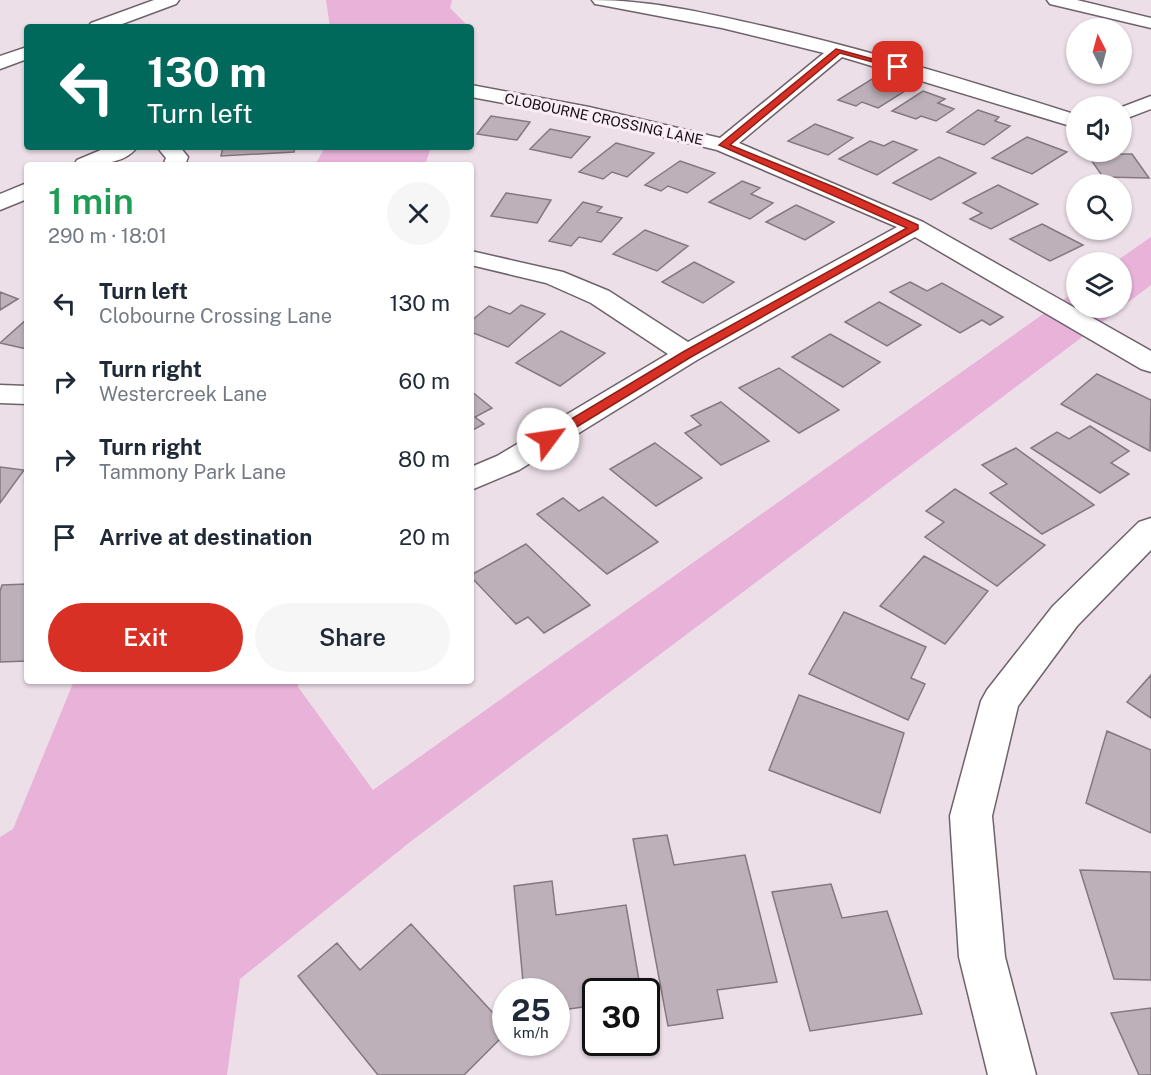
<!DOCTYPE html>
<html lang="en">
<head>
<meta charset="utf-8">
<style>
  :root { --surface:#fff; --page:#f6f6f7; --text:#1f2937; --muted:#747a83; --accent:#d93025 }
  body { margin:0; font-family:"Public Sans",sans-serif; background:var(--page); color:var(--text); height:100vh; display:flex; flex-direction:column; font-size:22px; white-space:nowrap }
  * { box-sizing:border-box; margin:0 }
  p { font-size:20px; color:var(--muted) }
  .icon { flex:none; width:33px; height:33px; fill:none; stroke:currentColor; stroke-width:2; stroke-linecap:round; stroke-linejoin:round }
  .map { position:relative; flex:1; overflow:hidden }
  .side { position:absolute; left:24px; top:162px; width:450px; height:522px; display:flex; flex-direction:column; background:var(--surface); border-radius:6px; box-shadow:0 2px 4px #0004 }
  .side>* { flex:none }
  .top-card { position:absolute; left:24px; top:24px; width:450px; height:126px; border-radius:6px; box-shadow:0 2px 4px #0004; background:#00695c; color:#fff; overflow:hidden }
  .needle { width:39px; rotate:354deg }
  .fabs { position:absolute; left:1066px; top:18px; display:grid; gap:12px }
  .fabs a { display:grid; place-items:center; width:66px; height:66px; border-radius:50%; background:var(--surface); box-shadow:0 2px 4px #0004; font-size:30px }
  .speed { position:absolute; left:492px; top:978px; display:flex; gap:12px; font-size:30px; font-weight:700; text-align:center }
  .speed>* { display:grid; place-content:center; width:78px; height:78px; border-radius:50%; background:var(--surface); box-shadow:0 2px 4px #0004; line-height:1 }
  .speed small { font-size:15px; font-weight:400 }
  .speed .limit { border:3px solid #111; border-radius:9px; background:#fff; color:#111 }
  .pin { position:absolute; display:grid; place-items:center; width:51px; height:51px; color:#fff; margin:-26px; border-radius:12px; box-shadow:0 3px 9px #0006 }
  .me { position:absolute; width:66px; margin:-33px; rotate:59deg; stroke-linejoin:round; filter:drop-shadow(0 0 4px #0008) }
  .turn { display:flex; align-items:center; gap:21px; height:126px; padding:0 24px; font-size:27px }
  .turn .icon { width:78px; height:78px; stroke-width:2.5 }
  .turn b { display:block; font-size:42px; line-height:51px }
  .round { display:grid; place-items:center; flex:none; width:63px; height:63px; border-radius:32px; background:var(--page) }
  .overview { display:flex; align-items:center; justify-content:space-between; height:102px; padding:0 24px }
  h1 { font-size:36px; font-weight:600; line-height:45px; color:#1e9e55 }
  .button { display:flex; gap:12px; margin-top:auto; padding:12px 24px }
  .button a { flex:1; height:69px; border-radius:36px; background:var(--accent); color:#fff; font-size:24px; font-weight:600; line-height:69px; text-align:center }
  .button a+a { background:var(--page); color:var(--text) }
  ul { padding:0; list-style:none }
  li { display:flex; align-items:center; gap:18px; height:78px; padding:0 24px }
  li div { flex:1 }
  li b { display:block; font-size:22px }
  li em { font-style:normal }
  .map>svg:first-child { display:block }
</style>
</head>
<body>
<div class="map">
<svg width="1151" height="1075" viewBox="0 0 1151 1075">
  <rect width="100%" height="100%" fill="#ecdfe8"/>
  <path fill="#e8b2d9" d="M326 0H452L450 8 469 27H330Z
    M325 147H433L430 150 425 165H315Z
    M1151 237V285L1122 307V262H1115Z
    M1077 290V308H1121L410 842 240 979 227 1075H0V837L13 829 74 681H299L298 687 373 790Z"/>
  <path fill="#bdb0b9" stroke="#847880" stroke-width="1.5" d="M872 79 886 84 890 81 910 88 878 108 862 102 856 106 838 100Z
    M923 91 945 99 938 103 954 109 936 121 921 116 916 119 892 111Z
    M978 110 999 117 995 121 1010 126 984 145 947 132Z
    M491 116 530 122 517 140 477 134Z
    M815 124 853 138 828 155 788 141Z
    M550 129 590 137 571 158 530 149Z
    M1027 137 1067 152 1032 174 992 158Z
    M870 141 884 146 893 141 917 150 877 175 839 159Z
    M616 143 654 153 627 177 612 172 603 179 579 172Z
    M223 147H295L294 152 221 156Z
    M1087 154H1132L1149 178 1103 177Z
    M939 157 976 173 931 200 893 183Z
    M680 161 715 173 687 193 668 186 661 191 645 185Z
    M742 181 760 188 751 194 773 203 750 219 709 202Z
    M998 185 1038 204 991 229 970 219 982 213 963 203Z
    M506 193 551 200 537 223 491 216Z
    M583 202 602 207 597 212 622 218 601 242 579 237 571 246 549 241Z
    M796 205 834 222 805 240 766 222Z
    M1042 224 1083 245 1050 261 1010 239Z
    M645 230 688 246 657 271 613 254Z
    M694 262 734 282 703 303 662 282Z
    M910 282 927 291 942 283 1003 317 990 325 982 320 960 333 890 292Z
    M0 292 18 299 0 310Z
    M879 302 921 325 887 346 845 322Z
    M521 305 545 314 508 347 471 332V321L489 306 510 314Z
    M27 319V349L0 343Z
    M561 331 605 353 560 386 516 363Z
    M830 334 880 362 843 387 792 357Z
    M779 368 839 410 799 433 739 388Z
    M1097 374 1151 400 1150 451 1061 404Z
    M471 391 492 408 475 417 484 424 471 431Z
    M721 402 769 441 721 465 685 433 701 425 691 416Z
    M1090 426 1129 451 1111 463 1129 474 1100 493 1031 448 1057 432 1069 439Z
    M655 443 702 478 656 506 610 469Z
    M1016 448 1094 505 1042 534 990 493 1007 484 982 465Z
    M0 467 24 470 0 503Z
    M955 489 1045 545 997 586 925 537 944 522 926 511Z
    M603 497 658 542 607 574 537 514 563 498 579 511Z
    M526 544 590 605 544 633 528 617 516 624 471 577V575Z
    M924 556 988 591 945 644 880 606Z
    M27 584V661L0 662V591L2 585Z
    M844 612 926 647 911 678 925 684 908 720 809 674Z
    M1151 675V718L1127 702Z
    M799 695 904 733 880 813 769 770Z
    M1107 731 1151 750V833L1086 803Z
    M667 835 674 865 745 855 777 982 717 990 723 1018 668 1026 633 839Z
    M1080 870 1151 872V980L1114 979Z
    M552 881 556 915 626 905 641 992H596V1005L556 1011V992H524L514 886Z
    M831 884 842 918 887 911 922 1014 810 1031 772 892Z
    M411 924 506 1027V1033L464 1075H378L298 976 337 943 360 970Z
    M1151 1008V1075H1139L1111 1013Z"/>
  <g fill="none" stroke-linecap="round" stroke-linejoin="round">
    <defs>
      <path id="minor" d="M154 0H179L176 4 114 27H88L91 23Z
        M592 0C650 0 706 13 763 26 869 50 973 82 1077 115V128L842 57 739 143 923 222 1151 351V372L1141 369 915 237 697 360 519 470 471 490V467L497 456 668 354 591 303 546 283 471 265V251L563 272 609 291 688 342 897 227 717 150 589 119 471 97V85L589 107 720 138 824 53 722 28 601 5 595 4Z
        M1047 0H1077L1151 18V28L1050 4Z
        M27 47V59L0 69V56Z
        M1151 96V109L1122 120V107Z
        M108 147H137C125 165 93 165 74 165L77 160Z
        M157 147H180L188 157 185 165H163L166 158Z
        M27 183V199L0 210V194Z
        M0 385 27 386V404L0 403Z
        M1151 518V550L1077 626 1018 706 992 816 1005 957 1036 1075H988L959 957 950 816 981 701 987 690 1053 606 1139 522Z"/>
    </defs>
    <use href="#minor" stroke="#6f636b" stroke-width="3"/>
    <use href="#minor" fill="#fff" fill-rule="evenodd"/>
  </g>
  <path fill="#d93025" stroke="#8d1f18" stroke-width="1.5" d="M836 49 902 67 898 69 840 53 730 145 834 187 918 225V229L691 357 552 442H543L541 439 543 436 683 352 907 228 719 145Z"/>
  <g text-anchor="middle" stroke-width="6" stroke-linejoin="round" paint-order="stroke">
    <g font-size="14" fill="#100c0f" stroke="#faecf5">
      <text transform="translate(604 119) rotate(12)" y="5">CLOBOURNE CROSSING LANE</text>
    </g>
  </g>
</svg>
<div class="fabs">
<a><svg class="needle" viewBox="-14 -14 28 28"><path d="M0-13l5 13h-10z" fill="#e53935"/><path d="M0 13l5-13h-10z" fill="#747a83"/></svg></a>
<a><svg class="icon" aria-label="sound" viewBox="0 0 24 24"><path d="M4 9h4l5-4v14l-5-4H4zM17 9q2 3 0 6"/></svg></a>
<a><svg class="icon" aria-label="search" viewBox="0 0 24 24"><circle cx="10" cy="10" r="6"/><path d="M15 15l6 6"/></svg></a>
<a><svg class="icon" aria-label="layers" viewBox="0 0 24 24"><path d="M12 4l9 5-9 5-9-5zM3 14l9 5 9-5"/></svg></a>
</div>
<div class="speed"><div>25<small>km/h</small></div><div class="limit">30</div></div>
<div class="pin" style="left:898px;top:67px;background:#d93025"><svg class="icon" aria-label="arrive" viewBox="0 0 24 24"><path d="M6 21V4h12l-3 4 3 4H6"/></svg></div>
<svg class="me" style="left:548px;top:439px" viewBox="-20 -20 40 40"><circle r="19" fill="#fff"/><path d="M0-13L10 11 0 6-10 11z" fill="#d93025"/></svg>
<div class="top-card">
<div class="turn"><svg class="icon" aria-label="left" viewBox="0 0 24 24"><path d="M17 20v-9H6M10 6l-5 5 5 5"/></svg><div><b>130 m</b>Turn left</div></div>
</div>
<section class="side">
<div class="overview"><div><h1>1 min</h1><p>290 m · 18:01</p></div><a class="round"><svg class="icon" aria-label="close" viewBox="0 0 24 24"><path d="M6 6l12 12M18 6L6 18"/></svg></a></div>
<ul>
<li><svg class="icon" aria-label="left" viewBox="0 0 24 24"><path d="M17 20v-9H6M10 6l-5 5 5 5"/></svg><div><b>Turn left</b><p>Clobourne Crossing Lane</p></div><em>130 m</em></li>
<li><svg class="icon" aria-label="right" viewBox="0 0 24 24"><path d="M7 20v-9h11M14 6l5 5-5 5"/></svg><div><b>Turn right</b><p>Westercreek Lane</p></div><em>60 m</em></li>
<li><svg class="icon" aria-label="right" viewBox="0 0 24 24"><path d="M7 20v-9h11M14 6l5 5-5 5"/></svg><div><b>Turn right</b><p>Tammony Park Lane</p></div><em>80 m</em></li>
<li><svg class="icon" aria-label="arrive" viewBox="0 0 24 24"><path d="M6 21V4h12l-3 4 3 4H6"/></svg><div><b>Arrive at destination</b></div><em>20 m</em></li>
</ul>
<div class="button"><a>Exit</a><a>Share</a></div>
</section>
</div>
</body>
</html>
